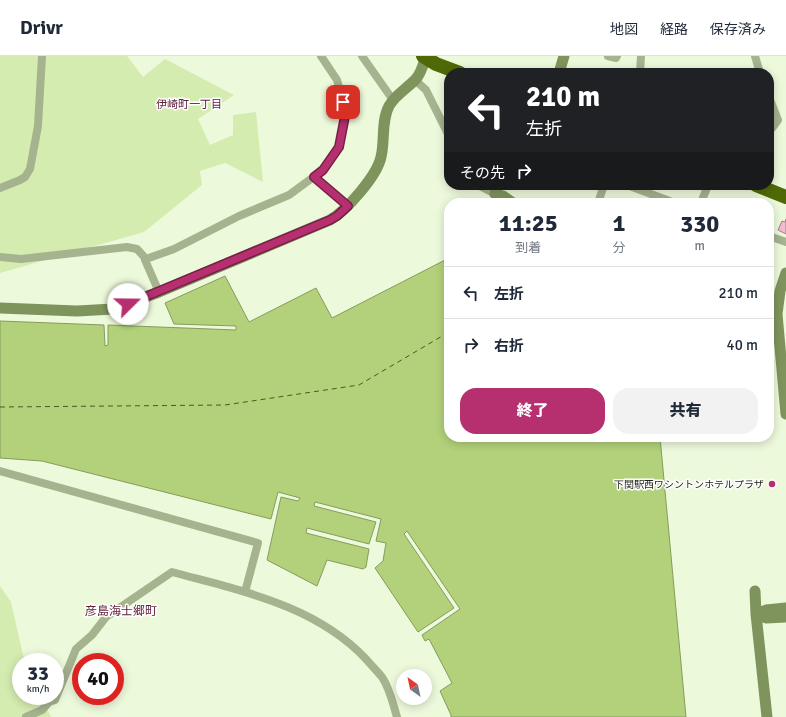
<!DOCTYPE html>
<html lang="ja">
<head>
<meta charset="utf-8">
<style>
  :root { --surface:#fff; --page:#f2f2f3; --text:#1f2937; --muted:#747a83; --line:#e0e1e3; --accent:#b62f6f }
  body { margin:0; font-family:Signika,"Noto Sans JP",sans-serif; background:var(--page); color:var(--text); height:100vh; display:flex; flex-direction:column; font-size:15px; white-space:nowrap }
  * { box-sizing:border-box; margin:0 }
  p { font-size:13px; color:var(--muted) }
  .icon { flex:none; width:22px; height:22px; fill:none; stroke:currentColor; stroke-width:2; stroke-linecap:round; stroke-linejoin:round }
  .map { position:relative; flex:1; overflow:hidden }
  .sheet { position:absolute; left:444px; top:142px; width:330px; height:244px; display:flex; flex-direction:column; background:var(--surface); border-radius:16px; box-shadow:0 2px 10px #0003 }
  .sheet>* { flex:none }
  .top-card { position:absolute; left:444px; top:12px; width:330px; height:122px; border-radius:16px; box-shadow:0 2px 10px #0003; background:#202124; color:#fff; overflow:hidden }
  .needle { width:26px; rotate:327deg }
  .buttons { position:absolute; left:396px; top:613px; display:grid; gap:8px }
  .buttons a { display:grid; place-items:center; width:36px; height:36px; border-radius:50%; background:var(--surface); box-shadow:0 2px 10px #0003; font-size:20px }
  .speed { position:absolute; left:12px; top:597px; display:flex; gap:8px; font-size:20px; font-weight:700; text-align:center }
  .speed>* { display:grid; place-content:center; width:52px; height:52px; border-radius:50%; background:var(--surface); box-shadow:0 2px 10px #0003; line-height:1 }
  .speed small { font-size:10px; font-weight:400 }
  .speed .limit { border:6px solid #d22; background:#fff; color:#111 }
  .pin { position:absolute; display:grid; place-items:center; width:34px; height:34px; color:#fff; margin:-17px; border-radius:8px; box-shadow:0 2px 6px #0006 }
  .me { position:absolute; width:44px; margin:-22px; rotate:68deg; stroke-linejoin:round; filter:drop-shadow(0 0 3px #0008) }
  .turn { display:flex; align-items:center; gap:14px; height:84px; padding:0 16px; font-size:18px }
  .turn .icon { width:52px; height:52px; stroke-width:2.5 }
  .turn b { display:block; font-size:28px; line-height:34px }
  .then { display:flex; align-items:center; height:38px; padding:0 16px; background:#0003; gap:8px; font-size:15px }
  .eta { display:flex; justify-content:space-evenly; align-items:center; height:68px; text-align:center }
  .eta b { font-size:24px; font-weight:800; line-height:28px }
  .cta { display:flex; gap:8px; margin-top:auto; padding:8px 16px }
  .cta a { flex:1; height:46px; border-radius:16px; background:var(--accent); color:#fff; font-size:16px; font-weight:800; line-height:46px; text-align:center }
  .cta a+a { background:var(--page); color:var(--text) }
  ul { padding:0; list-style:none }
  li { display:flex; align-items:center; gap:12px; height:52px; padding:0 16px; border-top:1px solid var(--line) }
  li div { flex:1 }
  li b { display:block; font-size:15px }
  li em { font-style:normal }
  header { display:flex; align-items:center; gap:24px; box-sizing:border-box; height:56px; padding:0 20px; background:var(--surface); border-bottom:1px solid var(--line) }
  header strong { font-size:19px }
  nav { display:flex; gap:22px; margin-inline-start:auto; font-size:14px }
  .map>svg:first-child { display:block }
</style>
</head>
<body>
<header>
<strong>Drivr</strong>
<nav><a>地図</a><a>経路</a><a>保存済み</a></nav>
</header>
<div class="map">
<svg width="786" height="661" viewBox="0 0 786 661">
  <rect width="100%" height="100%" fill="#edf9db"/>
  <path fill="#d5ecb0" d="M0 0H127L143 21 165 3 234 39 198 63 210 89 233 79V59L256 56 263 126 225 107 200 115 202 129 144 176 0 217Z
    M0 530 11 546 23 599 26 606H21V640H41L51 661H0Z"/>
  <path fill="#b2d17a" stroke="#859c5c" d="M449 202V381H660L686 661H451V659L440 635 452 627 429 583 425 585 422 579 460 553 407 475 404 478 454 552 418 576 375 512 383 505 386 487 376 485 381 463 315 446 314 450 376 466 369 488 307 472 306 477 369 493 366 511 363 513 327 504 317 530 267 504 281 441 298 445 300 442 278 436 271 463 42 405 0 402V265L104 269 105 290 108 289V269L236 274V270L174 268 165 247 225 220 249 266 316 232 332 262Z"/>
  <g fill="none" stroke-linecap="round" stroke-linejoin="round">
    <path stroke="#485c1f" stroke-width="1" stroke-dasharray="5 4" stroke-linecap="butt" d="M0 351 225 349 359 329 449 276"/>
  </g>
  <path fill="#f4bace" stroke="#a1828d" d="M786 163V178L778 174 782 165 785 166Z"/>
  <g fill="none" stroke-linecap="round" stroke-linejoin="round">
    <path stroke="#a5b38f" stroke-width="8" d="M362 0 393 44
      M608 0 616 2 617 0
      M755 0 760 17
      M640 17 641 0
      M415 24 426 34 449 80
      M769 41 778 64 769 76
      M314 121 348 150
      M478 129 495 138
      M627 129 675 147
      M0 132 20 124 25 121 30 113 38 70 42 0
      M598 147 604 129
      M701 147 708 129
      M769 180 786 186
      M0 201 21 203 127 191 137 193 146 203 174 193 239 160 289 139 323 114 339 91 346 55 337 24 321 0
      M145 204 159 236
      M0 415 258 487 245 536
      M26 661 42 654 49 646 55 644 76 593 92 579 106 561 172 516C241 535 315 549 366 603 371 609 377 615 382 621 390 633 393 648 397 661"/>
    <path stroke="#7f945d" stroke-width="11" d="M559 17 564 0
      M498 129 495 138 503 140 513 147
      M786 217 780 235 777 258 786 358
      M0 252 77 255 113 253 159 236 330 164C346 155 377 120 381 101 385 85 381 65 389 50 395 39 406 33 415 24 420 19 423 10 425 3
      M755 535 756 558 767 661
      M756 558 766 554 786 552
      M756 558 766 562 786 561"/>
    <path stroke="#4f6906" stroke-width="14" d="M423 0 436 8 460 17
      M756 129 786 141"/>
  </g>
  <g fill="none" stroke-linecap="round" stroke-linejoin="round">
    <defs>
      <path id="route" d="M128 248 330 164 337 160 348 150 314 121 323 114 339 91 346 55 343 46"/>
    </defs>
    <use href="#route" stroke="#761f48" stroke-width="10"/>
    <use href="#route" stroke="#b62f6f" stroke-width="7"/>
  </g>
  <circle fill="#b62f6f" stroke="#fff" stroke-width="1.5" cx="772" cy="428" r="4"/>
  <g text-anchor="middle" stroke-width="3" stroke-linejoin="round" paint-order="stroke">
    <g font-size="10" fill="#1d2116" stroke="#fff" text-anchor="end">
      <text x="764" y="432">下関駅西ワシントンホテルプラザ</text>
    </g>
    <g font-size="11" fill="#62213e" stroke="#fff">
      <text x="189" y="52">伊崎町一丁目</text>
    </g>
    <g font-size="12" fill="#62213e" stroke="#fff">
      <text x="121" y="559">彦島海士郷町</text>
    </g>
  </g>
</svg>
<div class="buttons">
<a><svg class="needle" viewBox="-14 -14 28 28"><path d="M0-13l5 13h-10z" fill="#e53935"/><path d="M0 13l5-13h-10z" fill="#747a83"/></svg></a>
</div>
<div class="speed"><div>33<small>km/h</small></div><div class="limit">40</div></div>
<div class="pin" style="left:343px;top:46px;background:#d93025"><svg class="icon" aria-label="arrive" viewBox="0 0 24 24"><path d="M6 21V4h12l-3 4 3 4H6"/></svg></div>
<svg class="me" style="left:128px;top:248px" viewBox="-20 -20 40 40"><circle r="19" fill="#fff"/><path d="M0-13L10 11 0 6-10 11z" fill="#b62f6f"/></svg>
<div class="top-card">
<div class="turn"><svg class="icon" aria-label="left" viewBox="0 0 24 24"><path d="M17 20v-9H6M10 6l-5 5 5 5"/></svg><div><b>210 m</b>左折</div></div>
<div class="then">その先<svg class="icon" aria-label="right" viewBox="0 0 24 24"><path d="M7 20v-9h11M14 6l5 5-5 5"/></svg></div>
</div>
<section class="sheet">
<div class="eta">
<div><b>11:25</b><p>到着</p></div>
<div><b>1</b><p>分</p></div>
<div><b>330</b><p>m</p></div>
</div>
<ul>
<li><svg class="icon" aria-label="left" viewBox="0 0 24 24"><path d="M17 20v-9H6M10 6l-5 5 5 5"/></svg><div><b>左折</b></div><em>210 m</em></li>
<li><svg class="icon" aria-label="right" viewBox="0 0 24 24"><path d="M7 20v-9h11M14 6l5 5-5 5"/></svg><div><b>右折</b></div><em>40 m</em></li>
</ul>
<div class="cta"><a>終了</a><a>共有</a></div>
</section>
</div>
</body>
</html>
